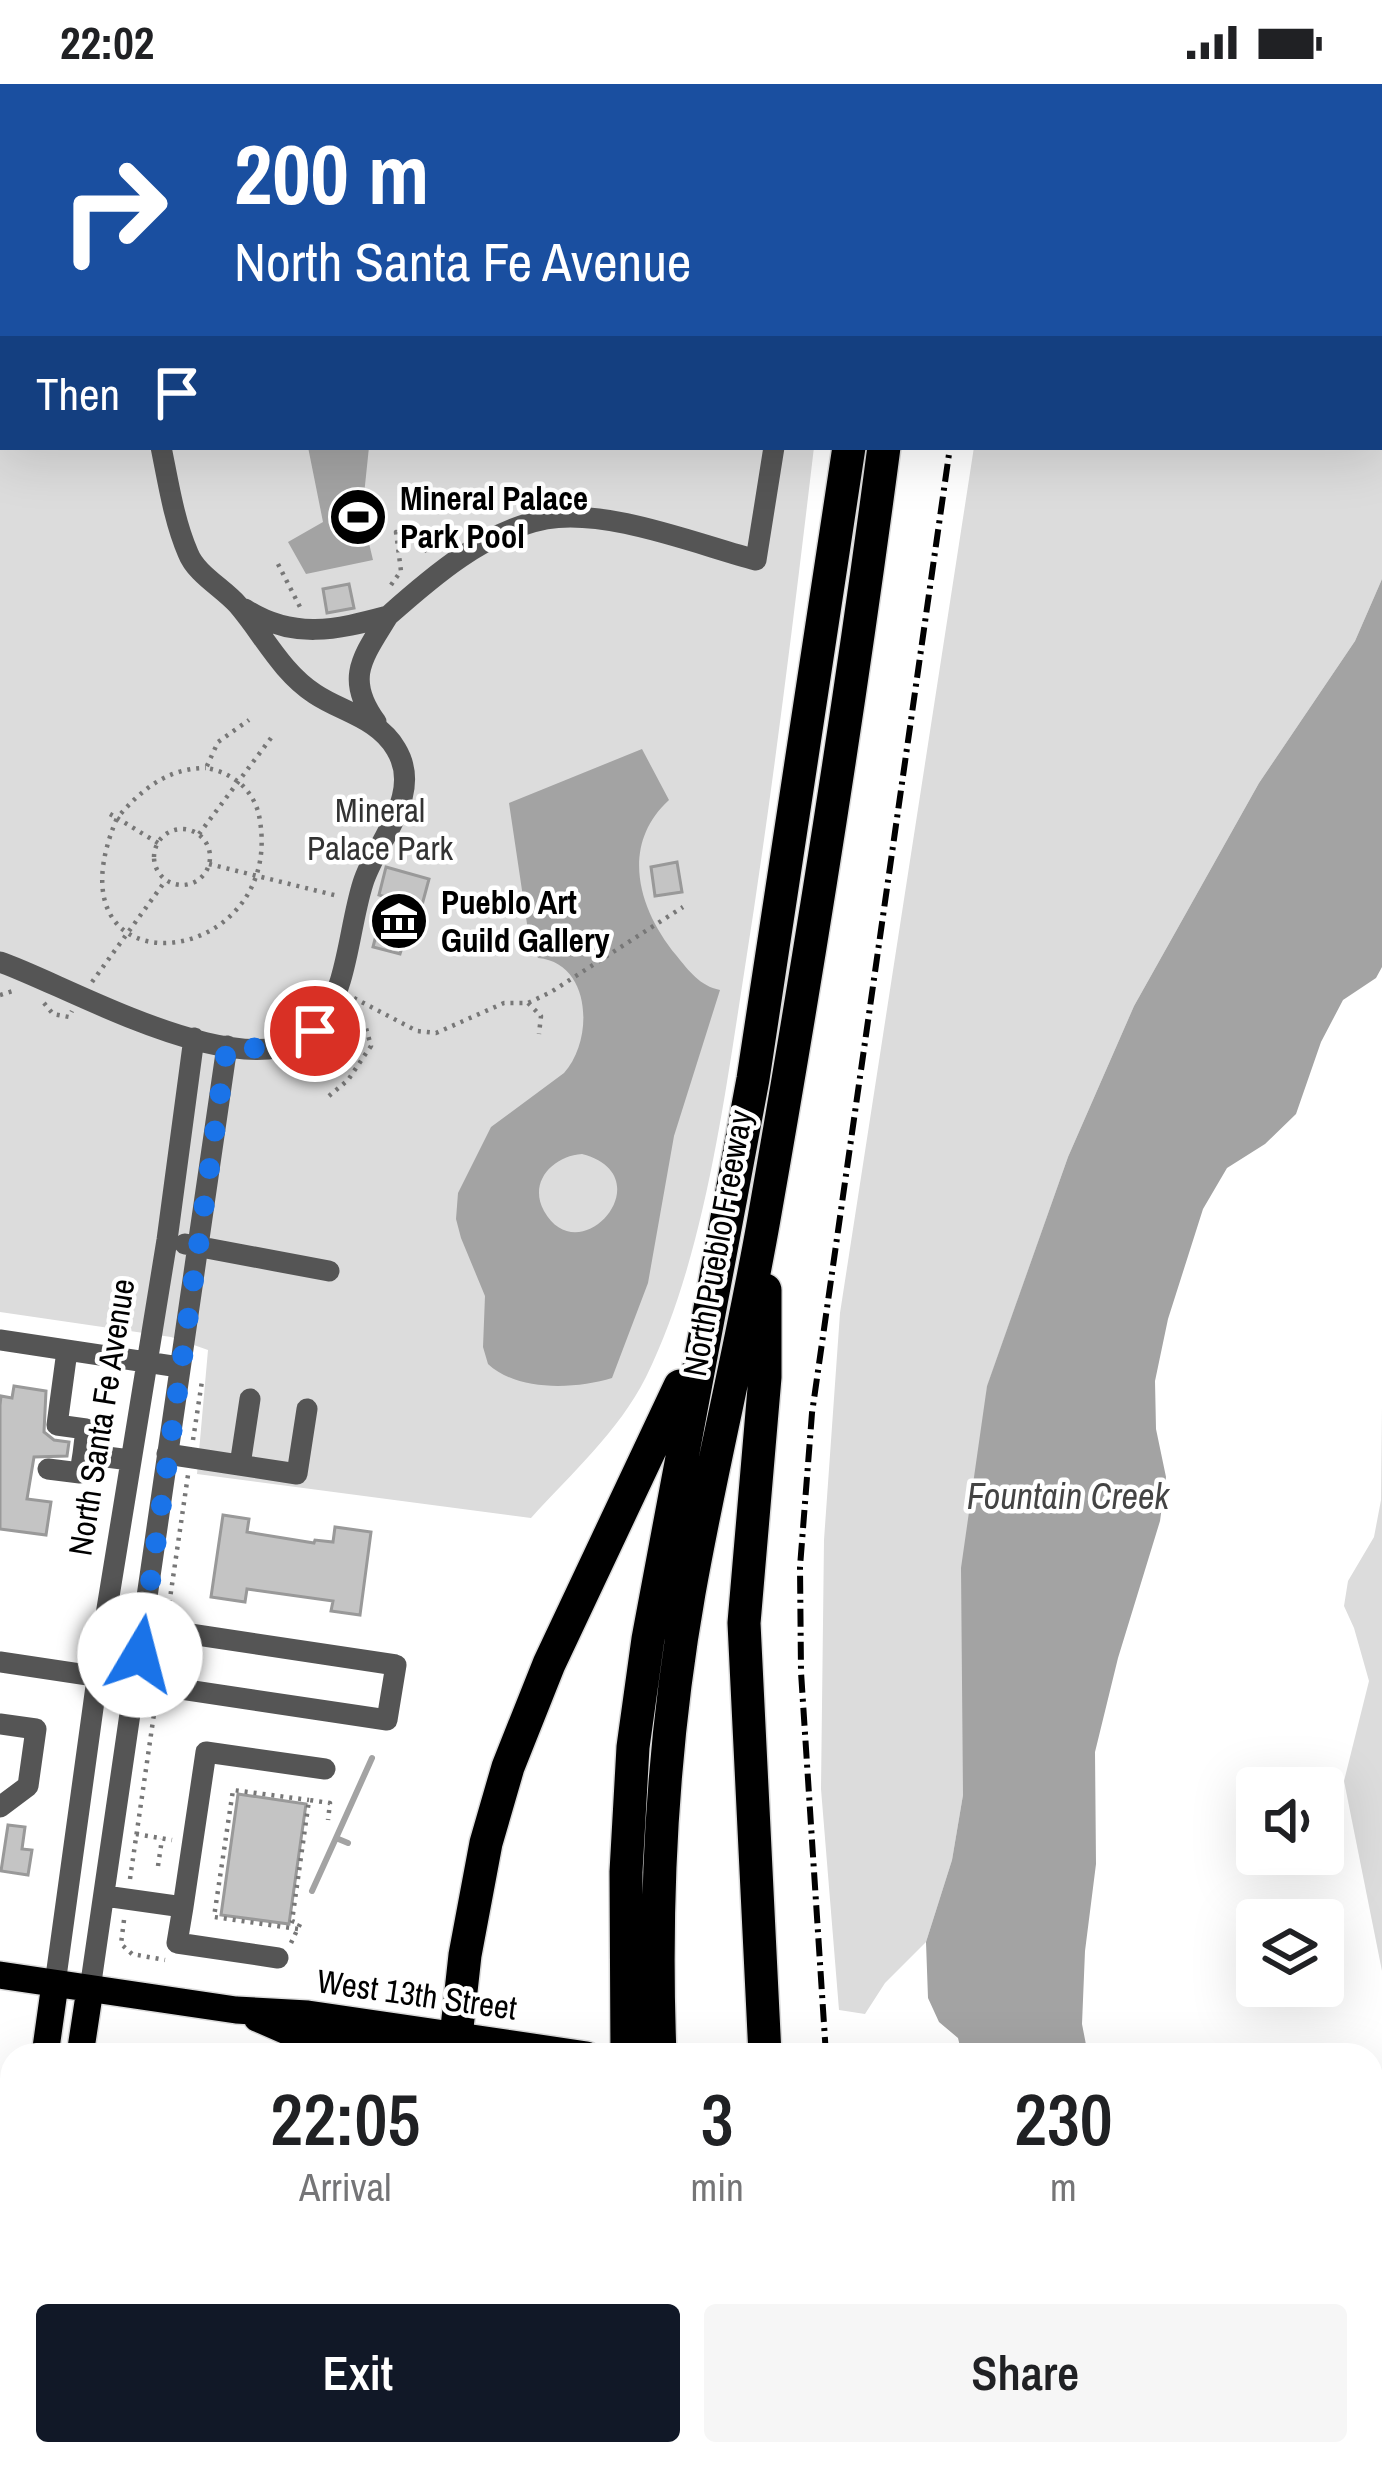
<!DOCTYPE html>
<html lang="en">
<head>
<meta charset="utf-8">
<style>
  :root { --surface:#fff; --page:#f6f6f6; --text:#202124; --muted:#757577; --accent:#111827 }
  body { margin:0; font-family:"Archivo Narrow",sans-serif; background:var(--page); color:var(--text); height:100vh; display:flex; flex-direction:column; font-size:45px; white-space:nowrap }
  * { box-sizing:border-box; margin:0 }
  p { font-size:39px; color:var(--muted) }
  .icon { flex:none; width:66px; height:66px; fill:none; stroke:currentColor; stroke-width:2; stroke-linecap:round; stroke-linejoin:round }
  .map { position:relative; flex:1; overflow:hidden }
  .details { position:absolute; left:0px; top:1959px; width:1383px; height:423px; display:flex; flex-direction:column; background:var(--surface); border-radius:36px 36px 0 0; box-shadow:0 12px 48px #0002 }
  .details>* { flex:none }
  .banner { position:absolute; left:0px; top:0px; width:1383px; height:366px; box-shadow:0 12px 48px #0002; background:#1a4fa0; color:#fff; overflow:hidden }
  .buttons { position:absolute; left:1236px; top:1683px; display:grid; gap:24px }
  .buttons a { display:grid; place-items:center; width:108px; height:108px; border-radius:12px; background:var(--surface); box-shadow:0 12px 48px #0002; font-size:60px }
  .pin { position:absolute; display:grid; place-items:center; width:102px; height:102px; color:#fff; margin:-51px; border:6px solid #fff; border-radius:50%; box-shadow:0 3px 12px #0007 }
  .me { position:absolute; width:132px; margin:-66px; rotate:8deg; stroke-linejoin:round; filter:drop-shadow(0 0 9px #0008) }
  .turn { display:flex; align-items:center; gap:42px; height:252px; padding:0 36px; font-size:54px }
  .turn .icon { width:156px; height:156px; stroke-width:2.5 }
  .turn b { display:block; font-size:84px; line-height:102px }
  .then { display:flex; align-items:center; height:114px; padding:0 36px; background:#0003; gap:24px; font-size:45px }
  .eta { display:flex; justify-content:space-evenly; align-items:center; height:204px; text-align:center }
  .eta b { font-size:72px; font-weight:600; line-height:84px }
  .primary-button { display:flex; gap:24px; margin-top:auto; padding:24px 36px }
  .primary-button a { flex:1; height:138px; border-radius:12px; background:var(--accent); color:#fff; font-size:48px; font-weight:600; line-height:138px; text-align:center }
  .primary-button a+a { background:var(--page); color:var(--text) }
  .status { display:flex; justify-content:space-between; align-items:center; height:84px; padding:0 60px; background:var(--surface); direction:ltr }
  .status svg { height:33px; fill:currentColor }
  .map>svg:first-child { display:block }
</style>
</head>
<body>
<div class="status"><b>22:02</b><svg viewBox="0 0 49 12"><path d="M0 12V9h3v3zM5 12V6h3v6zM10 12V3h3v9zM15 12V0h3v12zM26 1h20v11H26zM47 4h2v5h-2z"/></svg></div>
<div class="map">
<svg width="1382" height="2381" viewBox="0 0 1382 2381">
  <rect width="100%" height="100%" fill="#fff"/>
  <path fill="#dcdcdc" d="M0 0H839V3H3V363H814C793 541 771 719 743 896 723 1024 703 1177 646 1293 619 1347 571 1390 531 1434L197 1390 208 1266 171 1253 0 1228Z
    M1028 0H1382V495L1355 557 1259 699 1134 922 1068 1073 987 1303 963 1711 952 1776 926 1858 885 1899 865 1930 839 1926 821 1705 824 1456 840 1229 974 363H1380V3H1028Z
    M1382 1322V1887L1344 1697 1369 1597 1354 1544 1344 1522 1348 1497 1374 1453 1381 1416Z
    M811 2370H914L917 2381H812Z"/>
  <path fill="#a3a3a3" fill-rule="evenodd" d="M308 363H369L362 430 373 476 306 490 288 458 323 438Z
    M1382 495V883L1376 894 1343 916 1321 958 1296 1030 1265 1060 1227 1084 1203 1125 1168 1235 1155 1297 1156 1345 1166 1393 1160 1437 1118 1574 1095 1668 1096 1780 1085 1867 1082 1940 1088 1971H962L958 1954 939 1938 928 1914 926 1858 952 1776 963 1711 961 1484 987 1302 1068 1073 1134 922 1259 699 1355 557Z
    M642 665 669 716C619 762 639 826 676 871 689 887 700 902 720 906L674 1052 648 1199 612 1294C576 1305 518 1308 488 1280L483 1263 485 1212 461 1154 456 1135 458 1109 491 1043 564 989C594 956 592 879 538 874L530 860 509 719ZM582 1070C665 1092 580 1191 544 1127 528 1098 553 1072 582 1070Z"/>
  <g fill="none" stroke-linecap="round" stroke-linejoin="round">
    <path stroke="#a3a3a3" stroke-width="6" d="M348 1759 336 1754 372 1674
      M312 1807 336 1754"/>
  </g>
  <path fill="#c4c4c4" stroke="#999" stroke-width="3" d="M349 500 354 524 327 529 323 505Z
    M677 778 682 808 655 812 651 783Z
    M386 783 429 795 411 862 403 860 400 870 373 863 386 813 379 811Z
    M14 1302 46 1307 44 1348 54 1356 69 1358 67 1372 34 1373 27 1415 51 1418 46 1451 0 1445V1321L1 1312 12 1314Z
    M223 1431 249 1435 247 1448 314 1459 315 1456 333 1458 335 1443 371 1448 360 1531 331 1527 333 1517 247 1505 245 1518 211 1513Z
    M238 1710 306 1720 289 1840 221 1831Z
    M8 1741 25 1743 22 1765 32 1766 28 1791 1 1787Z"/>
  <g fill="none" stroke-linecap="round" stroke-linejoin="round">
    <defs>
      <path id="major" d="M0 1891 236 1926 308 1930 587 1971
        M257 1934 303 1954 413 1971
        M45 1971 55 1900
        M80 1971 90 1905
        M0 2276 12 2188
        M22 2381 23 2370"/>
      <path id="highway" d="M870 0 871 3
        M938 3 939 0
        M765 1206V1293L744 1539 765 1971
        M454 1971 465 1871 486 1759 508 1683 549 1580 680 1302
        M627 1971 626 1788 633 1663 648 1555 753 995 849 363
        M660 1971C654 1817 662 1662 689 1509 711 1384 742 1261 764 1135 809 879 850 621 884 363
        M563 2370 567 2381
        M678 2370 681 2381
        M711 2370 714 2381
        M797 2370 798 2381"/>
    </defs>
    <use href="#major" stroke="#dbdbdb" stroke-width="30"/>
    <use href="#highway" stroke="#dbdbdb" stroke-width="36"/>
    <path stroke="#777" stroke-width="4.5" stroke-dasharray="3 6" stroke-linecap="butt" d="M183 3 184 0
      M278 480 300 523
      M391 501 401 487 396 448 430 469
      M110 730 117 734C41 913 284 887 260 737 256 708 235 689 206 684L218 658 249 636
      M154 773a28 28 0 1 1 56 0a28 28 0 1 1-56 0Z
      M199 750 274 650
      M158 759 117 734C141 706 167 684 206 684
      M209 780 338 812
      M92 898 166 796
      M0 911 13 907
      M354 914 417 947 436 949 504 919H528L551 908 683 823
      M44 919 53 930 69 933 72 927
      M528 919 541 932 539 950
      M329 1012 348 996 371 962 366 944 352 927
      M193 1356 202 1297
      M168 1528 188 1391
      M136 1750 172 1756
      M158 1782 162 1755
      M130 1795 155 1623
      M124 1836 121 1860 132 1870 165 1876
      M298 1845 214 1833 233 1706 309 1716
      M291 1859 300 1840 292 1837 309 1716 330 1719 328 1736"/>
    <path stroke="#555" stroke-width="21" d="M774 0 796 3
      M330 3 331 0
      M0 214 3 216
      M245 525C293 556 336 546 388 532 363 573 344 594 376 638
      M388 532C433 492 485 447 546 435 606 424 696 460 756 476L774 363
      M0 878C68 901 265 1018 321 938 348 901 349 843 363 799 376 757 424 711 396 665 378 634 342 628 315 610 281 588 263 550 238 521 223 504 196 490 188 469 174 437 168 397 161 363
      M185 1160 329 1187
      M0 1256 179 1283
      M67 1267 57 1341 86 1345 83 1370 130 1376
      M167 1370 297 1390 307 1325
      M240 1381 250 1315
      M48 1385 80 1389 83 1370
      M0 1578 387 1636 396 1581 144 1543
      M0 1640 36 1645 28 1702 0 1723
      M105 1812 183 1823 177 1859 278 1874
      M183 1823 206 1668 325 1685
      M55 1900 105 1537 167 1156 194 954
      M90 1905 227 962"/>
    <use href="#major" stroke="#000" stroke-width="27"/>
    <use href="#highway" stroke="#000" stroke-width="33"/>
    <path stroke="#000" stroke-width="6" stroke-dasharray="18 6 3 6" stroke-linecap="butt" d="M1002 3 1003 0
      M826 1971 801 1588 800 1483 812 1329 950 363
      M854 2370 855 2381"/>
  </g>
  <g fill="none" stroke-linecap="round" stroke-linejoin="round">
    <path stroke="#1a73e8" stroke-width="21" stroke-dasharray="0 37.8" d="M140 1571 227 962C260 966 287 966 315 947"/>
  </g>
  <defs>
    <symbol id="stadium-disc" viewBox="-11 -11 22 22"><circle r="9.5" fill="#000" stroke="#fff"/><path d="M0-5a6.5 5 0 1 0 0 10a6.5 5 0 1 0 0-10ZM-3.5-1.8h7v3.6h-7Z" fill="#fff"/></symbol>
    <symbol id="museum-disc" viewBox="-11 -11 22 22"><circle r="9.5" fill="#000" stroke="#fff"/><path d="M0-6L6-3V-2H-6V-3ZM-5-1h2V3h-2ZM-1-1h2V3h-2ZM3-1h2V3H3ZM-6 4H6V6H-6Z" fill="#fff"/></symbol>
  </defs>
  <g fill-rule="evenodd">
    <use href="#stadium-disc" x="325" y="400" width="66" height="66"/>
    <use href="#museum-disc" x="366" y="804" width="66" height="66"/>
  </g>
  <g text-anchor="middle" stroke-width="9" stroke-linejoin="round" paint-order="stroke">
    <g font-size="33" font-weight="bold" fill="#000" stroke="#fff" text-anchor="start">
      <text x="400" y="426">Mineral Palace<tspan x="400" dy="38">Park Pool</tspan></text>
      <text x="441" y="830">Pueblo Art<tspan x="441" dy="38">Guild Gallery</tspan></text>
    </g>
    <g font-size="33" fill="#333" stroke="#fff">
      <text x="380" y="738">Mineral<tspan x="380" dy="38">Palace Park</tspan></text>
    </g>
    <g font-size="33" fill="#000" stroke="#fff">
      <text transform="translate(717 1159) rotate(-80)" y="12">North Pueblo Freeway</text>
      <text transform="translate(101 1333) rotate(-81)" y="12">North Santa Fe Avenue</text>
      <text transform="translate(417 1910) rotate(8)" y="12">West 13th Street</text>
    </g>
    <g font-size="36" font-style="italic" fill="#444" stroke="#fff">
      <text x="1068" y="1425">Fountain Creek</text>
    </g>
  </g>
</svg>
<div class="buttons">
<a><svg class="icon" aria-label="sound" viewBox="0 0 24 24"><path d="M4 9h4l5-4v14l-5-4H4zM17 9q2 3 0 6"/></svg></a>
<a><svg class="icon" aria-label="layers" viewBox="0 0 24 24"><path d="M12 4l9 5-9 5-9-5zM3 14l9 5 9-5"/></svg></a>
</div>
<div class="pin" style="left:315px;top:947px;background:#d93025"><svg class="icon" aria-label="arrive" viewBox="0 0 24 24"><path d="M6 21V4h12l-3 4 3 4H6"/></svg></div>
<svg class="me" style="left:140px;top:1571px" viewBox="-20 -20 40 40"><circle r="19" fill="#fff"/><path d="M0-13L10 11 0 6-10 11z" fill="#1a73e8"/></svg>
<div class="banner">
<div class="turn"><svg class="icon" aria-label="right" viewBox="0 0 24 24"><path d="M7 20v-9h11M14 6l5 5-5 5"/></svg><div><b>200 m</b>North Santa Fe Avenue</div></div>
<div class="then">Then<svg class="icon" aria-label="arrive" viewBox="0 0 24 24"><path d="M6 21V4h12l-3 4 3 4H6"/></svg></div>
</div>
<section class="details">
<div class="eta">
<div><b>22:05</b><p>Arrival</p></div>
<div><b>3</b><p>min</p></div>
<div><b>230</b><p>m</p></div>
</div>
<div class="primary-button"><a>Exit</a><a>Share</a></div>
</section>
</div>
</body>
</html>
